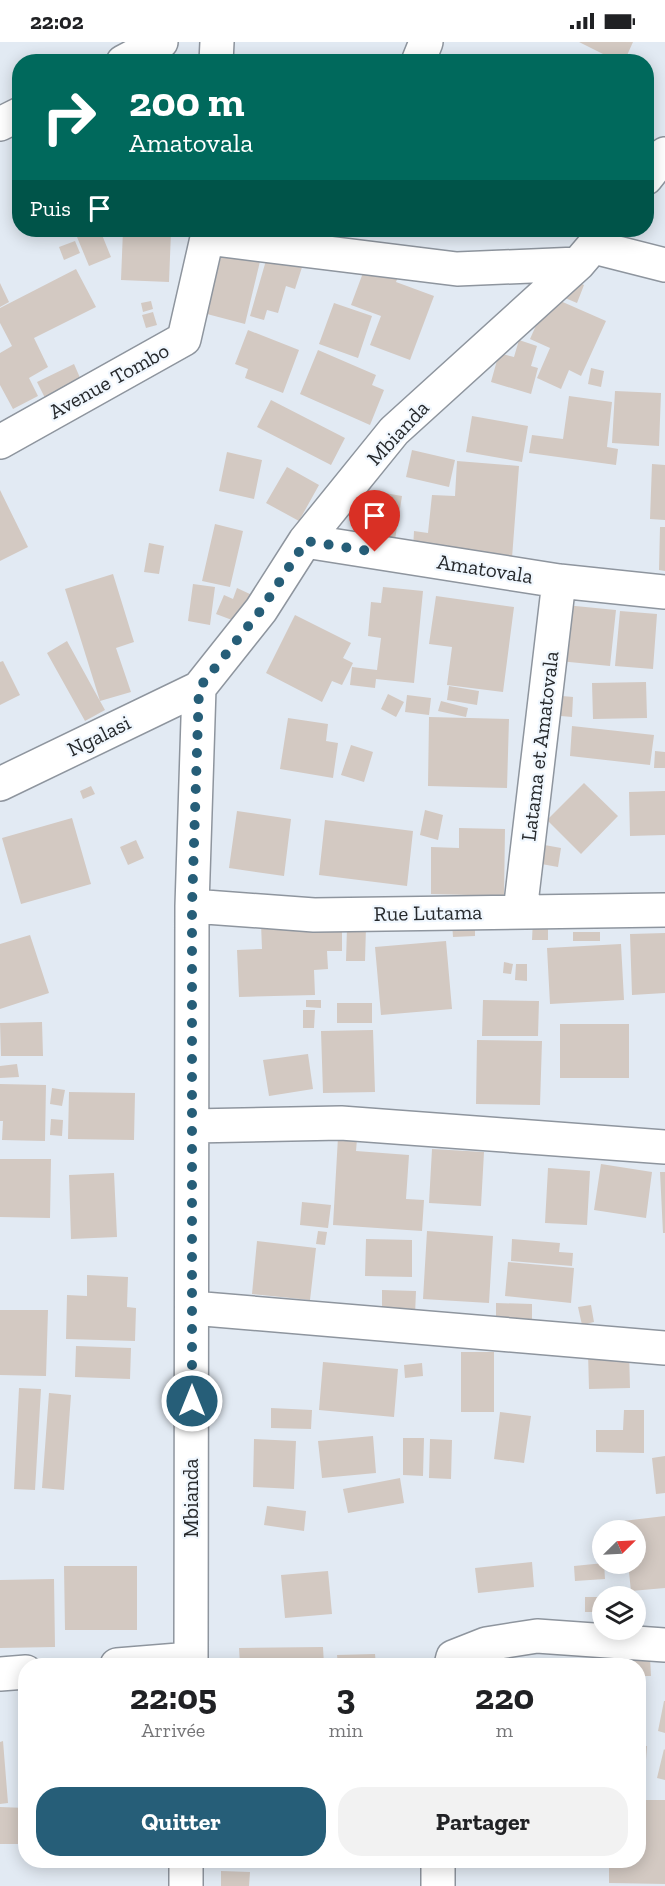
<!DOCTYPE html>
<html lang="fr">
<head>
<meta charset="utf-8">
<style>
  :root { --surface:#fff; --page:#f2f2f2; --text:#202124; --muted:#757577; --accent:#265e78 }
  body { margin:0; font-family:"Zilla Slab",serif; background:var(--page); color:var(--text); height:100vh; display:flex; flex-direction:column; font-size:22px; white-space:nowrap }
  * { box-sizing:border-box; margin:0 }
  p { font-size:20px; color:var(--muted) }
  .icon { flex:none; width:33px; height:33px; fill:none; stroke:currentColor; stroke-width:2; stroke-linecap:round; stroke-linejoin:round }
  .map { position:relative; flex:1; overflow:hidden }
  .sheet { position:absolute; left:18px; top:1616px; width:628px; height:210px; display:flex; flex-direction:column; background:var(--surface); border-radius:24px; box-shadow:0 3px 15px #0003 }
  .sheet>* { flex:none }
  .top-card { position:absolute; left:12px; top:12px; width:642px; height:183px; border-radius:24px; box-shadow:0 3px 15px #0003; background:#00695c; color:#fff; overflow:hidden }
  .needle { width:39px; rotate:66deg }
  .tools { position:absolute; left:592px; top:1478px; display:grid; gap:12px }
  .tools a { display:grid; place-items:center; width:54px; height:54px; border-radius:50%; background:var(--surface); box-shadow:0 3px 15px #0003; font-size:30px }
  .pin { position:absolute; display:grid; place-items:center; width:51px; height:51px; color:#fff; margin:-62px -26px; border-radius:50% 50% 50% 0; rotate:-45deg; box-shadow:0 0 6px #0007 }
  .pin .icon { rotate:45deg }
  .me { position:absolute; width:66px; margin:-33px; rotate:0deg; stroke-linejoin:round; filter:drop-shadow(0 0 4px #0008) }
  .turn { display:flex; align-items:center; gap:21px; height:126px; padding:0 18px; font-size:27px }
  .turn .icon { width:78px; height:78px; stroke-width:2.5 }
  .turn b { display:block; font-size:42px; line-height:51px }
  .then { display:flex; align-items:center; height:57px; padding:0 18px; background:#0003; gap:12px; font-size:22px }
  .eta { display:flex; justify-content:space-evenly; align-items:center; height:102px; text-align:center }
  .eta b { font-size:36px; font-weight:700; line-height:42px }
  .action { display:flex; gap:12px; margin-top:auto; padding:12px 18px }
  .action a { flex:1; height:69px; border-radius:24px; background:var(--accent); color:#fff; font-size:24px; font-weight:700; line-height:69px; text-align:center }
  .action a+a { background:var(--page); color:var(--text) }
  .status { display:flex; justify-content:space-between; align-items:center; height:42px; padding:0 30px; background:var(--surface); direction:ltr }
  .status svg { height:16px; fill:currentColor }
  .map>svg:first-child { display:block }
</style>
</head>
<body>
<div class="status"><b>22:02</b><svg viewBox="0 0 49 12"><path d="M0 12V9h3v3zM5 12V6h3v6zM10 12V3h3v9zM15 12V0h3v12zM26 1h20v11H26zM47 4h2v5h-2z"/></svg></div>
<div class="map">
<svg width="665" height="1844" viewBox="0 0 665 1844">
  <rect width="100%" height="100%" fill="#e2eaf3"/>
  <path fill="#d3c9c2" d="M579 0H633L624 20H619Z
    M94 188H100L111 215 89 224 77 195Z
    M123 188 171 190 169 240 121 238Z
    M425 188H455L452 194 424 189Z
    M75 199 80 211 64 218 59 205Z
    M224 202 262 211 245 282 207 272Z
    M269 208 304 219 295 247 286 244 278 271 267 268 264 278 250 274Z
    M367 220 399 232 396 240 434 254 410 318 370 303 381 274 351 263Z
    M76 227 96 265 34 296 48 325 29 336 38 354 13 367 0 343V311L12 304 0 281V266Z
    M566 235 584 243 577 261 558 253Z
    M0 241 9 260 0 265Z
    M549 254 606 279 581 334 569 328 561 347 537 336 550 306 530 297Z
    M151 259 153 267 143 270 141 261Z
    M334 261 372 274 358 316 319 302Z
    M153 270 157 283 146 286 142 273Z
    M248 288 299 308 283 351 245 336 248 327 235 322Z
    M519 298 537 304 531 324 538 326 531 352 491 340 499 311 514 315Z
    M318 308 376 333 372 343 384 348 370 383 300 352Z
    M74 322 81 338 45 356 37 340Z
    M591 326 604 329 601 345 588 342Z
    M615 349 661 351 659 404 612 401Z
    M569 354 612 360 607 405 618 407 616 423 529 411 532 393 563 397Z
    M271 358 345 396 331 423 257 385Z
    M472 374 528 384 522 420 466 410Z
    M412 408 455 418 449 445 406 435Z
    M227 410 262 418 254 457 219 449Z
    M457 419 519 424 512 516 413 507 414 489 428 491 432 453 455 454Z
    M652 422 665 423V478L650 477Z
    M287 425 319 443 299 479 266 461Z
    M0 448 28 505 0 519Z
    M373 449 402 454 394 504 365 500Z
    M215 482 243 489 230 545 202 539Z
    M660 485H665V529L659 528Z
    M149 501 164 504 159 532 144 530Z
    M113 532 134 600 116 606 131 650 100 659 105 668 85 679 47 611 67 599 100 659 65 547Z
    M193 542 215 545 210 583 188 579Z
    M383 545 423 549 414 641 376 637 375 646 350 643 352 625 377 628 381 596 368 594 371 560 381 561Z
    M237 546 252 553 240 581 216 572 224 553 233 557Z
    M436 554 514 565 503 650 447 643 452 605 429 602Z
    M565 563 616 568 610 624 559 619Z
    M620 569 657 572 653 627 615 624Z
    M295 573 351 601 343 616 353 621 342 643 332 639 322 660 266 631Z
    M3 619 20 653 0 663V620Z
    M646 640 647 676 593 677 592 641Z
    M449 644 479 649 477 663 447 658Z
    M388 652 404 660 396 675 381 667Z
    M407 653 431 656 429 673 405 670Z
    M551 653 573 655 572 675 550 673Z
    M441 659 468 666 466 675 438 669Z
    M429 675 509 677 507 746 428 744Z
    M288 676 328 682 326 699 338 701 333 736 280 727Z
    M572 684 654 693 650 723 570 714Z
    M351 703 373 710 364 740 341 733Z
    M655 709 665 710V726H654Z
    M584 741 618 774 581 812 547 778Z
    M91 744 95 752 83 757 80 749Z
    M665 749V793L630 794 629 750Z
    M425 768 443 773 438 798 420 793Z
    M237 769 291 777 284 834 229 826Z
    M72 776 91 842 21 862 2 796Z
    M325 778 413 789 407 844 319 833Z
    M459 786 505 787 504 854 431 852V805L459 806Z
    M136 798 144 816 128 823 120 805Z
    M539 802 561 806 558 825 536 821Z
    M533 877H548V898H532Z
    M342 879V909H327L328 927 314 928 315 953 239 955 237 908 262 907 261 882Z
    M475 879V894L453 895 452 880Z
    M347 885H366L365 919H346Z
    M573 890H600V899H573Z
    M665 891V951L632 953 630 892Z
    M30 893 49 951 0 967V902Z
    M446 899 452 967 381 973 375 905Z
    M621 902 624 958 550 962 547 906Z
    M504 920 513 922 511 932 503 931Z
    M516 922H527V939L515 938Z
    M306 958H321V966L306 965Z
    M483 958 539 959 538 994H482Z
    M337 961H372V981H337Z
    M303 968H315L314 986H303Z
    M42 980 43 1014H1L0 981Z
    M560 982H629V1036H560Z
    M373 988 375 1050 323 1051 321 989Z
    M477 998 542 999 540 1063 476 1062Z
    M308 1012 313 1047 269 1054 263 1018Z
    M17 1022 19 1035 0 1036V1024Z
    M0 1042 46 1043 45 1099 2 1098 3 1079H0Z
    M52 1046 65 1048 62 1064 50 1062Z
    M69 1050 135 1051 134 1098 68 1097Z
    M51 1077 63 1078 62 1094 50 1093Z
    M338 1095 357 1097 356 1109 409 1113 406 1157 424 1158 422 1189 333 1183Z
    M432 1107 484 1110 481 1164 429 1161Z
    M0 1117H51L50 1176 0 1175Z
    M601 1122 652 1130 646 1176 594 1168Z
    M548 1126 590 1129 587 1183 545 1181Z
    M660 1130H665V1191H663Z
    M114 1131 117 1195 71 1197 69 1133Z
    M302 1160 331 1163 328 1186 300 1183Z
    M318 1189 327 1190 325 1203 316 1202Z
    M427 1189 493 1194 489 1261 423 1257Z
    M366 1197 412 1198V1235L365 1234Z
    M512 1197 560 1201 559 1210 573 1211 572 1224 511 1219Z
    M257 1199 316 1206 310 1258 252 1252Z
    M508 1220 574 1226 571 1261 505 1254Z
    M87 1233 128 1235 127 1265 136 1266 135 1299 66 1297 67 1253 87 1254Z
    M382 1248 416 1249 415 1273 382 1272Z
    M496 1261 532 1262V1283L496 1281Z
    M591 1263 594 1280 582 1283 578 1265Z
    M0 1268H48L46 1334 0 1333Z
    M76 1304 131 1306 130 1337 75 1335Z
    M629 1309 630 1346 589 1347 588 1310Z
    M461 1310H494V1370H461Z
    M323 1320 398 1327 394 1375 319 1368Z
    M422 1321 423 1334 405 1336 404 1323Z
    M19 1346 41 1347 35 1448 14 1447Z
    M49 1351 71 1353 64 1448 42 1446Z
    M271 1366 312 1368 311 1387 271 1386Z
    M624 1368H644V1411L596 1410V1388H623Z
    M500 1370 531 1374 524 1421 494 1417Z
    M373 1394 376 1431 322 1436 318 1399Z
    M403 1396H424L423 1434 403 1433Z
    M254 1397 296 1399 294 1447 253 1445Z
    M430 1397 452 1398 451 1437 429 1436Z
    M665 1414V1451L656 1452 652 1416Z
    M400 1436 404 1461 348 1471 343 1447Z
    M267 1464 306 1469 304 1489 264 1483Z
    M665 1474V1546L631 1549 628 1521H636V1488H624L623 1479Z
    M532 1520 534 1545 478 1551 475 1526Z
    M604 1521 605 1537 575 1539 574 1524Z
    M64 1524H137V1588H65Z
    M328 1529 332 1572 285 1576 281 1533Z
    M54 1537 55 1605 0 1606V1538Z
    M585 1555H603V1570H585Z
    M323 1605 324 1623H240L239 1606Z
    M375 1612 376 1623H338L337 1613Z
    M633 1615H650L651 1634H639V1623H633Z
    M566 1618H592V1623H566Z
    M664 1659H665V1691L658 1689Z
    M3 1699 8 1761 0 1762V1700Z
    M639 1704H647L645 1732H639Z
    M664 1707 665 1708V1738L657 1736Z
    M639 1758H665V1842L609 1841V1818H639Z
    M0 1765 26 1766 25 1802H0Z
    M517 1818H569V1821L517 1822Z
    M221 1829 250 1830 249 1844H221Z"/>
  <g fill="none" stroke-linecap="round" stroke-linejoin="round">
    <defs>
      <path id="minor" d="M123 20 161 0
        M216 20 217 0
        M418 20 426 0
        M0 82 20 72
        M646 136 665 112
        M207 196 457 227 578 222
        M594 205 665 223
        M0 400 184 297 207 196V188
        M305 499 559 539 665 550
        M0 742 199 646
        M192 864 314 873 665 868
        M520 870 559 539
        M192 1084 341 1081 665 1105
        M192 1266 665 1306
        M117 1623 191 1617
        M191 1623 192 864 199 646 261 568 305 499 394 389 578 222 607 188
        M451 1623 453 1615 486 1602 537 1594 665 1603
        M0 1632 26 1630
        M186 1818V1844
        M438 1844V1818"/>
    </defs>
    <use href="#minor" stroke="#8e959e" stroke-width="36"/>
    <use href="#minor" stroke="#fff" stroke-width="33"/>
  </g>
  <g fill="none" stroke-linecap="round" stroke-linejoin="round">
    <path stroke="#265e78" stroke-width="10" stroke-dasharray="0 18" d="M192 1359V864L199 646 261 568 306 499 375 510"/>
  </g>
  <g text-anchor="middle" stroke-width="4.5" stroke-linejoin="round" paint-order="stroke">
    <g font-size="21" fill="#26292c" stroke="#f0f7fe">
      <text transform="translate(109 339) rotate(-29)" y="7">Avenue Tombo</text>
      <text transform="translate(398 391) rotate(-47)" y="7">Mbianda</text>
      <text transform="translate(485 527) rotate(9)" y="7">Amatovala</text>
      <text transform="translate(99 694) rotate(-26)" y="7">Ngalasi</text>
      <text transform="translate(540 704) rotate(-83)" y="7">Latama et Amatovala</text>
      <text transform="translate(428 871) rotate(-1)" y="7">Rue Lutama</text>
      <text transform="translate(191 1456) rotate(-90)" y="7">Mbianda</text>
    </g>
  </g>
</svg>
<div class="tools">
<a><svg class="needle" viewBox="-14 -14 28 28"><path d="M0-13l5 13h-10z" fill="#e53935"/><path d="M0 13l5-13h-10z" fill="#757577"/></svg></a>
<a><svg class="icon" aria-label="layers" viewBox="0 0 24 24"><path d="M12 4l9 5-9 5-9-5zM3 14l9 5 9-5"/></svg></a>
</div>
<div class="pin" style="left:375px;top:510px;background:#d93025"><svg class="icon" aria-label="arrive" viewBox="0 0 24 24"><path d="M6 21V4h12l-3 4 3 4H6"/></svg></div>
<svg class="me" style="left:192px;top:1359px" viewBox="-20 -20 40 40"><circle r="17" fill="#265e78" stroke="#fff" stroke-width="3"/><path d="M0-11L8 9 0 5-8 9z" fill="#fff"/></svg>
<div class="top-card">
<div class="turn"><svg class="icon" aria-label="right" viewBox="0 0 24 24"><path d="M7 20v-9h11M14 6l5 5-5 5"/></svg><div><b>200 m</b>Amatovala</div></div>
<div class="then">Puis<svg class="icon" aria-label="arrive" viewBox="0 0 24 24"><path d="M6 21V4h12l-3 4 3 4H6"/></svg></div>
</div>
<section class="sheet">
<div class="eta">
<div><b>22:05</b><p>Arrivée</p></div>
<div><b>3</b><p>min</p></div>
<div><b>220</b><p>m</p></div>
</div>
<div class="action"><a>Quitter</a><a>Partager</a></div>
</section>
</div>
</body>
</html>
